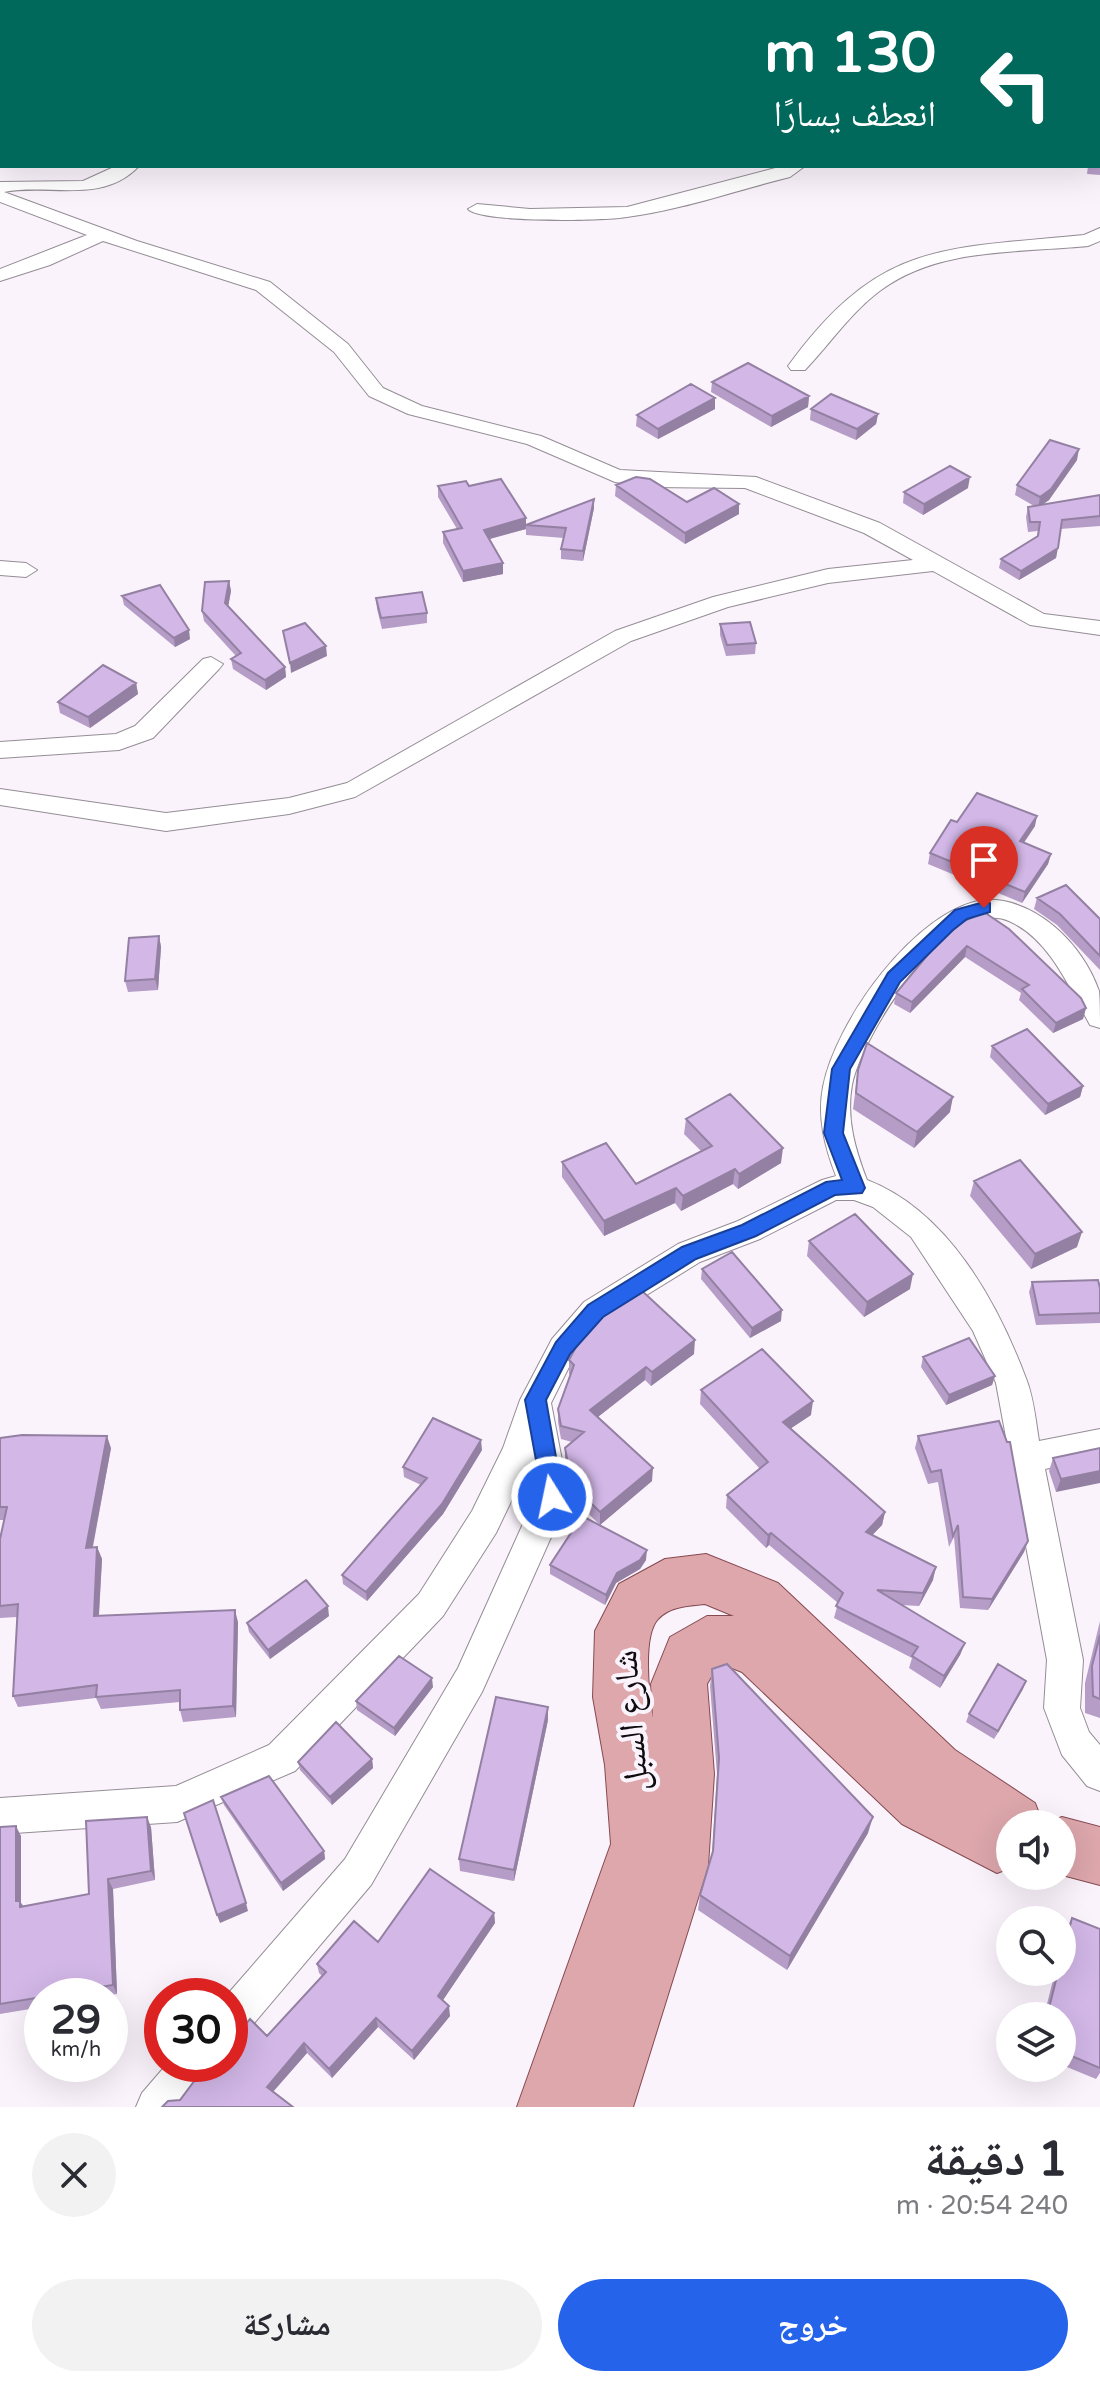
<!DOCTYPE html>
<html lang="ar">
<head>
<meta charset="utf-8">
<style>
  :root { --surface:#fff; --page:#f2f2f3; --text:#2b2b33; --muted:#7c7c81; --accent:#2563eb }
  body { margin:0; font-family:"Varela Round","Noto Naskh Arabic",sans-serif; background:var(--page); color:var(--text); direction:rtl; height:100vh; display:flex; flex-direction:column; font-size:30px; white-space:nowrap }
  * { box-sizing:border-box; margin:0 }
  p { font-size:26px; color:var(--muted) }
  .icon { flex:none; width:44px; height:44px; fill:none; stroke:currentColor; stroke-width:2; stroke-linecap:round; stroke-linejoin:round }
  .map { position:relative; height:2107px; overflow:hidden; direction:ltr }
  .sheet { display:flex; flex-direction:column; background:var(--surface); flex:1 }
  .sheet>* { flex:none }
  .top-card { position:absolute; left:0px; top:0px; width:1100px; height:168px; box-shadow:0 8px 32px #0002; direction:rtl; background:#00695c; color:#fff; overflow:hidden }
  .buttons { position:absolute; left:996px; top:1810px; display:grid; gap:16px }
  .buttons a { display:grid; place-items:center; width:80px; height:80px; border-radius:50%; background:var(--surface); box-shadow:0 8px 32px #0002; font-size:40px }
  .speed { position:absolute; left:24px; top:1978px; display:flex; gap:16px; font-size:40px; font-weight:700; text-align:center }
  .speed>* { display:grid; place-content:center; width:104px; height:104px; border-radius:50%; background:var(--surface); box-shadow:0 8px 32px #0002; line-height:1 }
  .speed small { font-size:20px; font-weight:400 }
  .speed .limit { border:12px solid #d22; background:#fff; color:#111 }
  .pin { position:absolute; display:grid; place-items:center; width:68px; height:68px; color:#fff; margin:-82px -34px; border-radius:50% 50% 50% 0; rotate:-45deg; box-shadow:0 0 8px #0007 }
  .pin .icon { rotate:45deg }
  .me { position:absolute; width:88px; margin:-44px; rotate:350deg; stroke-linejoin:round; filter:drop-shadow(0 0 6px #0008) }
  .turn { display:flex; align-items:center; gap:28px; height:168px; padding:0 32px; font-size:36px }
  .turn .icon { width:104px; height:104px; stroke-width:2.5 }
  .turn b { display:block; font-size:56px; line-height:68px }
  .round { display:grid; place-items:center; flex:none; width:84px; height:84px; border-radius:42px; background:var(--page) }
  .overview { display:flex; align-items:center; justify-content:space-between; height:136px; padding:0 32px }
  h1 { font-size:48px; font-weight:700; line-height:60px }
  .action { display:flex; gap:16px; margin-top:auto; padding:16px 32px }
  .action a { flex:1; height:92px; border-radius:48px; background:var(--accent); color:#fff; font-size:32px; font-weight:700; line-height:92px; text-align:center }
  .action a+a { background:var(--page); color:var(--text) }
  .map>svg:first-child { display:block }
</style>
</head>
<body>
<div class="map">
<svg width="1100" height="2107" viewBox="0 0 1100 2107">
  <rect width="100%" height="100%" fill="#fbf3fc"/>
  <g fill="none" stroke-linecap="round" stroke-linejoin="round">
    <defs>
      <path id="street" d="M850 0H869L871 2H852Z
        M0 1 5 2 2 11H0Z
        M1098 49H1100V59H1098Z
        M1098 102H1100V113H1098Z
        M0 104H2V114H0Z
        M116 166H139C102 205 49 183 4 192L137 241 270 282 348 344 383 388 422 406 541 436 620 470 756 477 880 523 1044 614 1100 621V635L1030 625 933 571 828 583 728 607 631 641 355 797 289 814 166 831 0 805V789L166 813 289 798 347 783 615 631 713 597 828 569 913 560 864 533 745 488 651 487 615 482 527 444 408 414 369 396 334 352 256 290 103 241 50 265 0 281V269L87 235 0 202V182L83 181Z
        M783 166H805L790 177C737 190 682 210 627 217 603 221 481 223 468 209L477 204 530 209 627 207Z
        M1100 228V241L1088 246C1019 253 940 247 881 290 851 312 830 344 805 370H791L788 366C880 240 943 249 1084 235Z
        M0 561 26 563 37 570 26 577 0 575Z
        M211 657 223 664 219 669 153 738 119 750 0 758V742L116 734 135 726 203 659Z
        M984 900C1035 897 1083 944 1099 991 1100 1001 1100 1017 1100 1028L1090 1025C1070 989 1050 939 1009 921 949 895 861 1037 852 1085 846 1118 855 1149 867 1180 948 1211 998 1303 1027 1381 1034 1400 1036 1422 1039 1441L1100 1429V1457L1045 1469 1083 1660 1080 1708 1089 1732 1100 1745V1791L1087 1786 1062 1755 1044 1708 1047 1660 996 1383 973 1331 911 1237 873 1207 854 1200H836L760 1239 700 1262 606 1320 574 1357 551 1403 569 1497 482 1692 371 1885 244 2035 230 2041V1996H226L345 1859 458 1668 535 1497 530 1462 496 1533 443 1616 295 1771 177 1822 0 1834V1798L176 1786 269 1745 419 1594 472 1511 503 1448 520 1400 552 1339 584 1302 678 1244 738 1221 822 1180 836 1176C825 1147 817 1118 823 1087 835 1022 916 909 984 900Z
        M167 2064H213L207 2078 182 2107H136L142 2093Z"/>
      <path id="primary" d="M706 1554 778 1583 955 1750 1035 1803 1043 1824H1010V1868L997 1873 902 1824 742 1672 732 1668H716L707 1684 714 1774 708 1866 633 2107H517L611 1844 605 1765 593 1697 595 1631 619 1584 665 1559ZM705 1604 734 1616H707L670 1637 651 1684 653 1718C649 1696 642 1636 658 1619 670 1606 688 1606 705 1604Z
        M1062 1817 1100 1827V1885L1062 1875V1824H1044Z"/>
    </defs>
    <use href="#street" stroke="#948d95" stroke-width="2"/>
    <use href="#primary" stroke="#864a51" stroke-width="2"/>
    <use href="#street" fill="#fff" fill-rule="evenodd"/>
    <use href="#primary" fill="#dda7ac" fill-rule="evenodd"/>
  </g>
  <path fill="#b59dc7" d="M1048 0H1085L1084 2H1048Z
    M1098 120 1100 122V175L1087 174 1088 166H1098Z
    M712 382 809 396 808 407 771 427 711 392Z
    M715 409 658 439 636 426 637 415Z
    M811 409 878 414 876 424 856 440 810 420Z
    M1077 460 1049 500 1042 505 1100 495V526L1060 529 1056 558 1019 580 999 568 1001 559 1037 536 1038 531 1028 532 1026 517 1028 507 1034 506 1015 495 1017 485Z
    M616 485 687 502 739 514 685 544 615 496Z
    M438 486H469L526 518V529L490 539 503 574 463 582 443 543V532L457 529 438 497Z
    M968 488 923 515 903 503 904 492Z
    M594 499V508L583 561 561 559V549L564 538 526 535V525Z
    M229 581 231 591 228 606 285 667 286 677 266 690 233 669 231 659 236 656 204 621 202 611Z
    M122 596 190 639 175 647 124 605Z
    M376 598 427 613V623L382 629 377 609Z
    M720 624 756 643 755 654 726 656 720 635Z
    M136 683 138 694 90 728 60 713 58 702Z
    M957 822 1035 826 1024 843 1051 854 1048 864 1022 903 928 864 930 853Z
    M1037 898 1100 919V970L1057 925 1034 909Z
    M964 921 1086 1008 1083 1019 1053 1033 1019 1000 1021 993 965 957 910 1013 894 1004 896 993Z
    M159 936 161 947 158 990 128 992 125 981Z
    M992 1046 1083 1086 1080 1097 1045 1115 990 1057Z
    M858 1070 950 1112 914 1148 853 1109Z
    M686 1119 781 1163 738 1189 733 1184 681 1211 675 1203 604 1236 562 1177V1162L636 1184 701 1151 684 1134Z
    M974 1181 1077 1247 1031 1269 970 1196Z
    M809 1241 910 1289 864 1317 807 1256Z
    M702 1269 781 1321 750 1338 701 1279Z
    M1032 1282 1100 1288V1323L1036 1325 1029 1292Z
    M694 1354 651 1386 645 1380 598 1417 652 1481 600 1525 572 1498 565 1461V1448L572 1442 561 1439 558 1422V1409L570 1375 569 1374V1360Z
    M923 1357 995 1376 992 1385 946 1405 921 1367Z
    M701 1390 811 1415 791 1428 885 1512 882 1525 872 1535 933 1580 919 1606 901 1605 965 1643 960 1655 940 1688 909 1668 912 1658 834 1618 838 1603 769 1545 766 1548 726 1508 727 1495 760 1469 700 1404Z
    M918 1436 1028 1541 1024 1552 988 1610 960 1608 954 1537 949 1547 938 1482 928 1484 915 1448Z
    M0 1438 111 1448 93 1547H97L102 1559 99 1616 238 1622 236 1717 183 1722 180 1710V1702L101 1709 96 1698 18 1707 13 1696 17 1617 0 1618V1539L4 1520H0Z
    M1100 1448 1056 1492 1049 1471 1053 1458Z
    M482 1450 443 1514 367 1601 343 1584 342 1575 421 1485 404 1477 403 1467Z
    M646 1560 640 1569 616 1583 605 1605 550 1574V1565Z
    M329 1616 270 1659 249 1632 247 1623Z
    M1100 1621V1718L1085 1713V1683Z
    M712 1669 868 1833 787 1970 698 1910 700 1895 712 1857 717 1774 710 1686Z
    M433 1687 395 1736 357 1710 356 1701Z
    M1023 1689 994 1739 966 1722 969 1714Z
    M548 1720 514 1881 460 1871 459 1859Z
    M372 1759 373 1768 332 1805 300 1770 298 1762Z
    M221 1797 324 1851 325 1859 283 1891 224 1805Z
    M0 1827 21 1836V1903L24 1907 89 1894 151 1827 155 1880 113 1889 117 1994 107 1996H42V2007L0 2014Z
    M494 1913 495 1923 443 2000 450 2016 414 2060 378 2027 332 2078 307 2053 273 2092 180 2100 267 2036 322 1976 319 1973 317 1964 378 1942Z
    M1072 1918 1100 1929V2073L1096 2079 1062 2065V2016H1044L1055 1972H1062V1943L1066 1929Z"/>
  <path fill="#9380a2" d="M809 396 808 407 771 427 772 416Z
    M715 398V409L658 439V429Z
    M878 414 876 424 856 440 857 429Z
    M1079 449 1077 460 1049 500 1038 508 1040 497Z
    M970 477 968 488 923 515 924 504Z
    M594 499V508L583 561V551Z
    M739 504V514L685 544V533Z
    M526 518V529L485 540 484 530Z
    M1058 548 1056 558 1019 580 1021 571Z
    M503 563V574L463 582V571Z
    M229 581 231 591 227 613 225 603Z
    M189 630 190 639 175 647 174 638Z
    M326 646 327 656 291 673 290 663Z
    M285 667 286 677 266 690 265 680Z
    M136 683 138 694 90 728 88 717Z
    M1037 816 1035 826 1017 852 1020 841Z
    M1051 854 1048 864 1022 903 1025 892Z
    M159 936 161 947 158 990 155 979Z
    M967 946 965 957 910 1013 912 1002Z
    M1086 1008 1083 1019 1053 1033 1056 1023Z
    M1083 1086 1080 1097 1045 1115 1048 1104Z
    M953 1097 950 1112 914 1148 917 1132Z
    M783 1148 781 1163 738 1189 739 1174Z
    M735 1169 733 1184 681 1211 683 1196Z
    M676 1188 675 1203 604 1236V1221Z
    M1082 1232 1077 1247 1031 1269 1035 1254Z
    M913 1274 910 1289 864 1317 867 1302Z
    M782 1310 781 1321 750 1338 752 1328Z
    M695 1340 694 1354 651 1386 652 1372Z
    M646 1367 645 1380 590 1423V1410Z
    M995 1376 992 1385 946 1405 949 1395Z
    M813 1401 811 1415 781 1435 783 1422Z
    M107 1436 111 1448 90 1560 86 1548Z
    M481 1440 482 1450 443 1514 367 1601 366 1592Z
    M653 1468 652 1481 600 1525V1512Z
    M1100 1471V1483L1056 1492 1061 1479Z
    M885 1512 882 1525 863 1545 866 1532Z
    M771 1533 769 1545 766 1548 768 1535Z
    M1028 1541 1024 1552 988 1610 992 1599Z
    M97 1547 102 1559 98 1628 94 1616Z
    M647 1550 646 1560 640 1569 616 1583 605 1605 606 1595 617 1573Z
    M936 1567 933 1580 919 1606 923 1593Z
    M328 1606 329 1616 270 1659 268 1650Z
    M235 1610 238 1622 236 1717 233 1706Z
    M965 1643 960 1655 940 1688 944 1676Z
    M432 1678 433 1687 395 1736 394 1728Z
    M1026 1681 1023 1689 994 1739 998 1731Z
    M548 1707V1720L514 1881V1870Z
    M372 1759 373 1768 332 1805 330 1797Z
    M147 1817 151 1827 155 1880 151 1871Z
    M873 1817 868 1833 787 1970 790 1956Z
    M16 1826 21 1836V1903L26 1910V1917L16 1901Z
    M324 1851 325 1859 283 1891 281 1883Z
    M108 1879 113 1889 117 1994 113 1985Z
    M246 1903 248 1911 220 1923 217 1915Z
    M494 1913 495 1923 439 2006 438 1996Z
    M449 2006 450 2016 414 2060 412 2051Z
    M376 2018 378 2027 332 2078 329 2069Z
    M304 2043 307 2053 270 2095 267 2087Z"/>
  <path fill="#d2b7e7" stroke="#9380a2" stroke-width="2" d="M1055 0H1082L1081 2H1068Z
    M1098 120 1100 122V165H1098Z
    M748 363 809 396 772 416 712 382Z
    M691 384 715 398 658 429 637 415Z
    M831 394 878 414 857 429 811 409Z
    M1050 440 1079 449 1051 489 1040 497 1017 485Z
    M950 466 970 477 924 504 904 492Z
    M636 477 650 479 687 502 714 488 739 504 685 533 616 485Z
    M501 479 526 518 484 530 503 563 463 571 443 532 462 528 438 486 466 481 469 486Z
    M1100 495V516L1062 520 1058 548 1021 571 1001 559 1038 536 1040 522H1030L1028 507Z
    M594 499 583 551 561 549 566 528 526 525Z
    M229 581 225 603 285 667 265 680 231 659 241 653 202 611 205 582Z
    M160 585 189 630 174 638 122 596Z
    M422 592 427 613 381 618 376 598Z
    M750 622 756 643 727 645 720 624Z
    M305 623 326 646 290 663 283 631Z
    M103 665 136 683 88 717 58 702Z
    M977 793 1037 816 1020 841 1051 854 1025 892 930 853 951 820 957 822Z
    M1066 885 1100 919V956L1060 914 1037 898Z
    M984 912 1009 929 1081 998 1086 1008 1056 1023 1022 989 1029 985 967 946 912 1002 896 993 940 940 964 921Z
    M159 936 155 979 125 981 129 938Z
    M1027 1029 1083 1086 1048 1104 992 1046Z
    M867 1043 953 1097 917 1132 856 1093 858 1070Z
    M730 1094 783 1148 739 1174 735 1169 683 1196 676 1188 604 1221 562 1162 606 1143 636 1184 712 1146 686 1119Z
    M1020 1160 1082 1232 1035 1254 974 1181Z
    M855 1214 913 1274 867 1302 809 1241Z
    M732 1252 782 1310 752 1328 702 1269Z
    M1098 1280 1100 1288V1313L1039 1315 1032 1282Z
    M640 1289 695 1340 652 1372 646 1367 590 1410 653 1468 600 1512 572 1485 565 1448 584 1432 561 1426 558 1409 574 1365 569 1360 577 1345 608 1309Z
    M969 1338 995 1376 949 1395 923 1357Z
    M762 1349 813 1401 783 1422 885 1512 866 1532 936 1567 923 1593 877 1590 965 1643 944 1676 912 1656 918 1647 836 1606 843 1593 771 1533 768 1535 727 1495 768 1462 701 1390Z
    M433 1418 481 1440 442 1504 366 1592 342 1575 427 1478 403 1467Z
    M999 1421 1007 1442H1010L1028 1541 992 1599 963 1597 958 1525 953 1536 941 1470 931 1472 918 1436Z
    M22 1435 107 1436 86 1548 97 1547 94 1616 235 1610 233 1706 180 1710V1690L96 1697 97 1685 13 1696 18 1604 0 1606V1539L7 1507H0V1438Z
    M1100 1448V1471L1061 1479 1053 1458Z
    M582 1516 647 1550 640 1560 617 1573 606 1595 550 1565Z
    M306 1580 328 1606 268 1650 247 1623Z
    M1100 1635V1699L1093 1696 1092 1666Z
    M399 1656 432 1678 394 1728 356 1701Z
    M727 1664 873 1817 790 1956 700 1895 713 1851 719 1758 712 1669Z
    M998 1664 1026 1681 998 1731 969 1714Z
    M496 1697 548 1707 514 1870 459 1859Z
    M336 1722 372 1759 330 1797 298 1762Z
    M269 1776 324 1851 281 1883 221 1797Z
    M213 1800 246 1903 217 1915 184 1813Z
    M147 1817 151 1871 108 1879 113 1985 42 1996V1997L0 2004V1827L16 1826V1901H20V1907L89 1894 86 1821Z
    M430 1869 494 1913 438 1996 449 2006 412 2051 376 2018 329 2069 304 2043 267 2087 293 2107H162L168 2101 180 2100 207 2064H230V2034L242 2029 250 2019 267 2036 326 1972 317 1964 354 1921 378 1942Z
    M1072 1918 1100 1929V2068L1062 2052V2016H1047L1058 1972H1062V1957Z"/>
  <path fill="#2563eb" stroke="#184099" stroke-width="2" d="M984 902 990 903V912L967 919 953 930 900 982 850 1069 843 1133 865 1188 862 1193 835 1195 756 1236 696 1259 603 1317 570 1354 546 1400 563 1497 559 1504 552 1507 544 1504 525 1400 556 1342 588 1305 682 1247 742 1225 826 1182 842 1180 824 1133 832 1069 888 973 955 910Z"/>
  <g text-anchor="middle" stroke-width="8" stroke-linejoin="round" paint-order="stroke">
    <g font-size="34" fill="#0e0c0f" stroke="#fbf3fc">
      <text transform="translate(630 1721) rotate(-95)" y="12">شارع السبل</text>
    </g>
  </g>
</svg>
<div class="buttons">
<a><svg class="icon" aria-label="sound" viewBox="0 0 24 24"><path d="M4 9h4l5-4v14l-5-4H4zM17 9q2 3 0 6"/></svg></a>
<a><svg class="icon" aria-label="search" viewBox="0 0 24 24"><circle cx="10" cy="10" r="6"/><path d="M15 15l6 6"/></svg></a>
<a><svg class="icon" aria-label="layers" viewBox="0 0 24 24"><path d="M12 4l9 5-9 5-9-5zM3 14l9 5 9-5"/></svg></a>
</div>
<div class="speed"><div>29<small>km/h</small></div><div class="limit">30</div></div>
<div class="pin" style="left:984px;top:908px;background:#d93025"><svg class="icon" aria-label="arrive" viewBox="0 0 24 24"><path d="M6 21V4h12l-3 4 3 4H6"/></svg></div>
<svg class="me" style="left:552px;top:1497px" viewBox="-20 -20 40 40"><circle r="17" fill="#2563eb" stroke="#fff" stroke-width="3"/><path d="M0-11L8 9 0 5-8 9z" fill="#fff"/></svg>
<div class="top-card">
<div class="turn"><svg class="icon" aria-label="left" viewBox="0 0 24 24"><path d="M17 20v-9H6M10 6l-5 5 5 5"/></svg><div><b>130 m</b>انعطف يسارًا</div></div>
</div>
</div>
<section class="sheet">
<div class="overview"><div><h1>1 دقيقة</h1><p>240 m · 20:54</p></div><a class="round"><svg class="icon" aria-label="close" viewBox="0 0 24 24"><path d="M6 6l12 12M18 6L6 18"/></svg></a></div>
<div class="action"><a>خروج</a><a>مشاركة</a></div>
</section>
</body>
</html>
